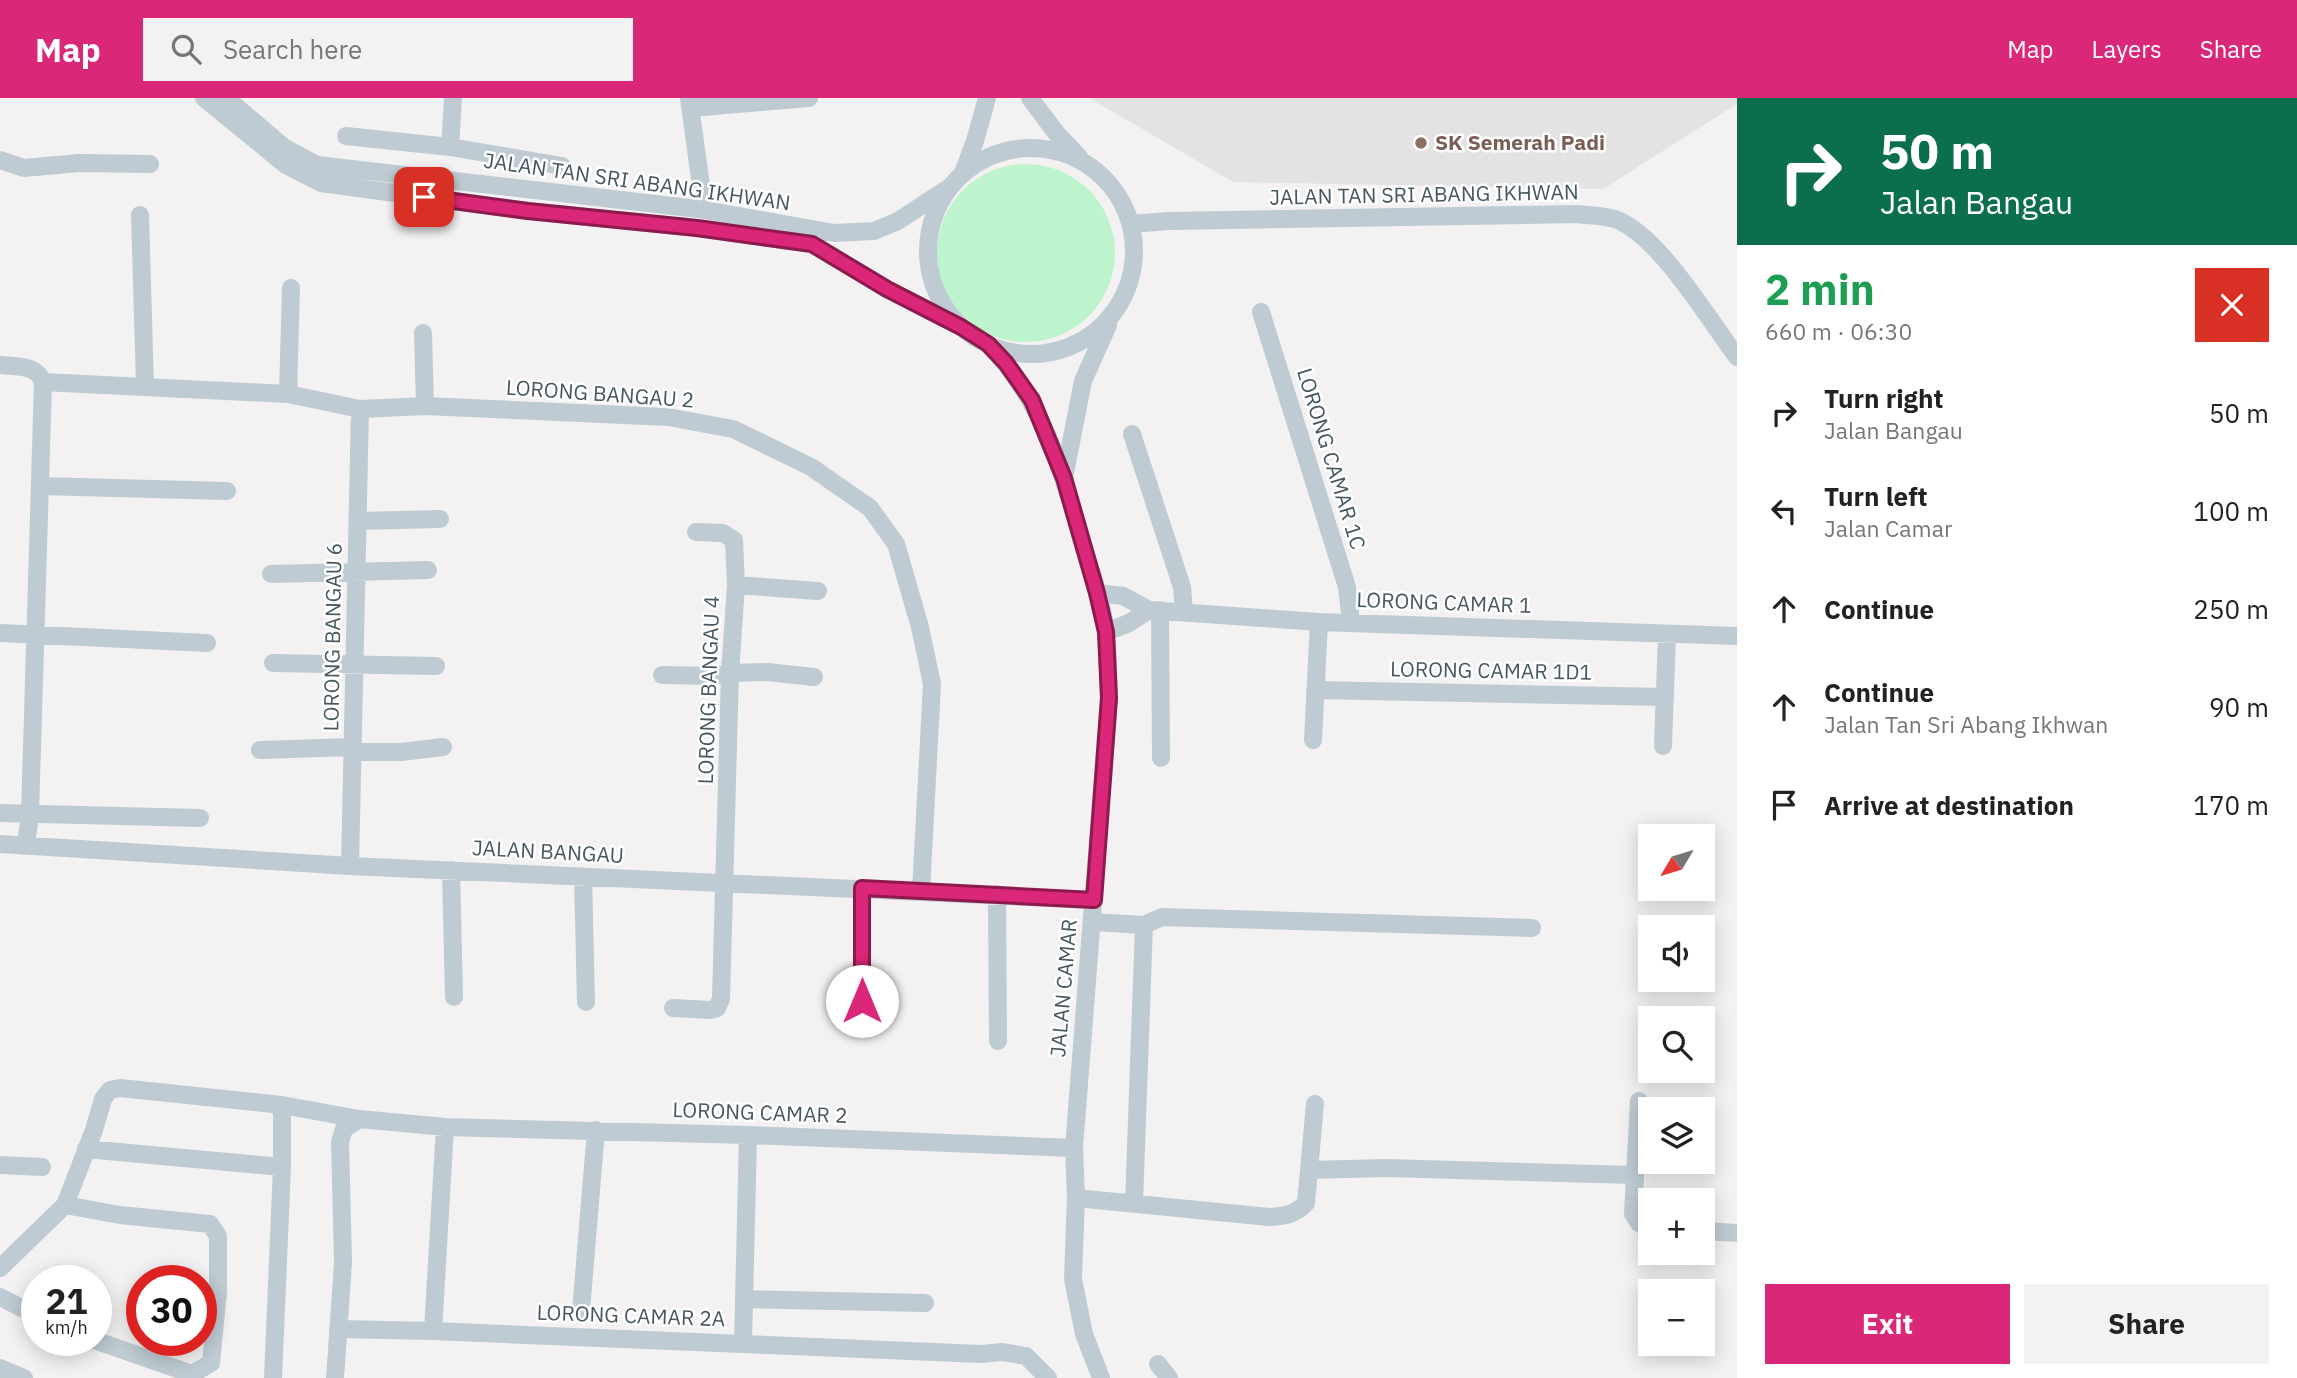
<!DOCTYPE html>
<html lang="en">
<head>
<meta charset="utf-8">
<style>
  :root { --surface:#fff; --page:#f2f2f2; --text:#222; --muted:#767676; --accent:#db2777 }
  body { margin:0; font-family:"IBM Plex Sans",sans-serif; background:var(--page); color:var(--text); height:100vh; display:flex; flex-direction:column; font-size:26px; white-space:nowrap }
  * { box-sizing:border-box; margin:0 }
  p { font-size:23px; color:var(--muted) }
  .icon { flex:none; width:38px; height:38px; fill:none; stroke:currentColor; stroke-width:2; stroke-linecap:round; stroke-linejoin:round }
  .map { position:relative; flex:1; overflow:hidden }
  .panel { display:flex; flex-direction:column; background:var(--surface); width:560px }
  .panel>* { flex:none }
  .hud { background:#0b6e4f; color:#fff; overflow:hidden }
  .needle { width:46px; rotate:232deg }
  .fabs { position:absolute; left:1638px; top:726px; display:grid; gap:14px }
  .fabs a { display:grid; place-items:center; width:77px; height:77px; border-radius:0px; background:var(--surface); box-shadow:0 4px 18px #0003; font-size:35px }
  .speed { position:absolute; left:21px; top:1167px; display:flex; gap:14px; font-size:35px; font-weight:700; text-align:center }
  .speed>* { display:grid; place-content:center; width:91px; height:91px; border-radius:50%; background:var(--surface); box-shadow:0 4px 18px #0003; line-height:1 }
  .speed small { font-size:18px; font-weight:400 }
  .speed .limit { border:10px solid #d22; background:#fff; color:#111 }
  .pin { position:absolute; display:grid; place-items:center; width:60px; height:60px; color:#fff; margin:-30px; border-radius:14px; box-shadow:0 4px 10px #0006 }
  .me { position:absolute; width:77px; margin:-38px; rotate:0deg; stroke-linejoin:round; filter:drop-shadow(0 0 5px #0008) }
  .turn { display:flex; align-items:center; gap:24px; height:147px; padding:0 28px; font-size:32px }
  .turn .icon { width:91px; height:91px; stroke-width:2.5 }
  .turn b { display:block; font-size:49px; line-height:60px }
  .round { display:grid; place-items:center; flex:none; width:74px; height:74px; border-radius:0px; background:var(--page) }
  .head { display:flex; align-items:center; justify-content:space-between; height:119px; padding:0 28px }
  h1 { font-size:42px; font-weight:800; line-height:52px; color:#1e9e55 }
  .primary-button { display:flex; gap:14px; margin-top:auto; padding:14px 28px }
  .primary-button a { flex:1; height:80px; border-radius:0px; background:var(--accent); color:#fff; font-size:28px; font-weight:800; line-height:80px; text-align:center }
  .primary-button a+a { background:var(--page); color:var(--text) }
  ul { padding:0; list-style:none }
  li { display:flex; align-items:center; gap:21px; height:98px; padding:0 28px }
  li div { flex:1 }
  li b { display:block; font-size:26px }
  li em { font-style:normal }
  header { display:flex; align-items:center; gap:42px; box-sizing:border-box; height:98px; padding:0 35px; background:var(--accent); color:#fff }
  header strong { font-size:33px }
  nav { display:flex; gap:38px; margin-inline-start:auto; font-size:24px }
  .search { width:490px; height:63px; background:var(--page); display:flex; align-items:center; gap:18px; box-sizing:border-box; padding:0 24px; border-radius:0px; color:var(--muted); font-size:26px }
  main { display:flex; flex:1; min-height:0 }
  .map>svg:first-child { display:block }
</style>
</head>
<body>
<header>
<strong>Map</strong>
<div class="search"><svg class="icon" aria-label="search" viewBox="0 0 24 24"><circle cx="10" cy="10" r="6"/><path d="M15 15l6 6"/></svg>Search here</div>
<nav><a>Map</a><a>Layers</a><a>Share</a></nav>
</header>
<main>
<div class="map">
<svg width="1737" height="1280" viewBox="0 0 1737 1280">
  <rect width="100%" height="100%" fill="#f4f1f2"/>
  <path fill="#e5e2e4" d="M1089 0H1737V6L1603 91 1233 84Z"/>
  <path fill="#bef4cd" d="M937 155a89 89 0 1 1 178 0a89 89 0 1 1-178 0Z"/>
  <g fill="none" stroke-linecap="round" stroke-linejoin="round">
    <path stroke="#becbd2" stroke-width="18" d="M204 0 286 67 321 85 528 113 697 130 812 146 887 191 961 229
      M226 0 285 50 317 67 699 111 834 135 874 133 898 123 950 89
      M689 0 702 95 699 111
      M1030 0 1057 36 1079 59
      M691 10 809 0
      M346 38 450 49 562 68
      M450 49 453 0
      M928 153a103 103 0 1 1 206 0a103 103 0 1 1-206 0Z
      M0 62 24 70 79 65 150 66
      M963 75 975 43 987 0
      M140 117 145 288
      M1132 126 1169 123 1577 116C1590 118 1608 117 1620 123 1662 143 1708 220 1737 259
      M1261 214 1347 489 1351 524
      M423 235 425 308
      M988 246C1045 305 1061 372 1083 447 1092 476 1103 506 1106 536 1108 557 1108 578 1109 600L1074 1050 1076 1100 1073 1181 1084 1236 1101 1280
      M0 267C17 269 36 266 43 284L30 716 26 747
      M43 284 288 296 360 311 425 308 668 319 733 331 811 369 870 410 896 446 920 529 932 586 921 793
      M288 296 291 190
      M1132 336 1182 489 1184 513
      M1064 380 1083 283 1108 227
      M40 388 227 393
      M358 423 440 421
      M271 476 428 472
      M736 487 818 493
      M1097 495 1123 498 1149 512 1319 524 1737 538
      M1160 512 1161 660
      M1106 534 1129 525 1149 512
      M0 535 207 545
      M273 565 436 568
      M662 577 714 578 730 575 767 574 814 579
      M1315 592 1665 599
      M1313 642 1319 524
      M1663 648 1667 537
      M260 652 353 649
      M353 654H401L443 649
      M0 715 200 720
      M0 746 350 768 1094 802
      M350 768 360 311
      M451 772 454 899
      M583 779 586 904
      M862 790V903
      M997 796 998 943
      M1093 824 1144 827 1162 819 1532 830
      M673 910 710 912 717 910 721 901 730 575 736 487 734 442 723 435 696 434
      M1639 1003 1633 1116 1639 1125 1650 1131
      M86 1051 282 1069
      M0 1067 42 1069
      M1309 1072 1386 1070 1634 1077
      M1076 1100 1269 1119C1285 1118 1295 1117 1306 1105L1315 1006
      M1134 1105 1144 827
      M65 1107 120 1117 210 1126 218 1138V1194L211 1265 192 1276 94 1242
      M1703 1133 1737 1135
      M0 1170 65 1107 94 1032 103 1001 110 992 120 990 282 1007 359 1021
      M0 1199 37 1218
      M744 1201 925 1205
      M581 1213 596 1032
      M338 1231 433 1233 445 1029
      M433 1233 743 1246 748 1037
      M743 1246 981 1256 1003 1254 1026 1258 1048 1280
      M1158 1266 1169 1280
      M0 1270 24 1280
      M273 1280 282 1069V1007
      M335 1280 343 1165 340 1044 344 1031 359 1021 445 1029 748 1037 1074 1050"/>
  </g>
  <g fill="none" stroke-linecap="round" stroke-linejoin="round">
    <defs>
      <path id="route" d="M424 99 528 113 697 130 812 146 887 191 961 229 988 246 1006 265 1032 302 1064 380 1097 495 1106 534 1109 600 1094 802 862 790V903"/>
    </defs>
    <use href="#route" stroke="#8e194d" stroke-width="18"/>
    <use href="#route" stroke="#db2777" stroke-width="12"/>
  </g>
  <circle fill="#8d6e63" stroke="#fff" stroke-width="2.5" cx="1421" cy="45" r="7"/>
  <g text-anchor="middle" stroke-width="5" stroke-linejoin="round" paint-order="stroke">
    <g font-size="21" font-weight="bold" fill="#785e54" stroke="#fff" text-anchor="start">
      <text x="1435" y="52">SK Semerah Padi</text>
    </g>
    <g font-size="21" fill="#475761" stroke="#fff">
      <text transform="translate(637 84) rotate(8)" y="7">JALAN TAN SRI ABANG IKHWAN</text>
      <text transform="translate(1424 97) rotate(-1)" y="7">JALAN TAN SRI ABANG IKHWAN</text>
      <text transform="translate(600 296) rotate(4)" y="7">LORONG BANGAU 2</text>
      <text transform="translate(1331 361) rotate(73)" y="7">LORONG CAMAR 1C</text>
      <text transform="translate(1444 505) rotate(2)" y="7">LORONG CAMAR 1</text>
      <text transform="translate(333 539) rotate(-89)" y="7">LORONG BANGAU 6</text>
      <text transform="translate(1491 573) rotate(1)" y="7">LORONG CAMAR 1D1</text>
      <text transform="translate(709 592) rotate(-88)" y="7">LORONG BANGAU 4</text>
      <text transform="translate(548 754) rotate(3)" y="7">JALAN BANGAU</text>
      <text transform="translate(1064 890) rotate(-85)" y="7">JALAN CAMAR</text>
      <text transform="translate(760 1015) rotate(2)" y="7">LORONG CAMAR 2</text>
      <text transform="translate(631 1218) rotate(2)" y="7">LORONG CAMAR 2A</text>
    </g>
  </g>
</svg>
<div class="fabs">
<a><svg class="needle" viewBox="-14 -14 28 28"><path d="M0-13l5 13h-10z" fill="#e53935"/><path d="M0 13l5-13h-10z" fill="#767676"/></svg></a>
<a><svg class="icon" aria-label="sound" viewBox="0 0 24 24"><path d="M4 9h4l5-4v14l-5-4H4zM17 9q2 3 0 6"/></svg></a>
<a><svg class="icon" aria-label="search" viewBox="0 0 24 24"><circle cx="10" cy="10" r="6"/><path d="M15 15l6 6"/></svg></a>
<a><svg class="icon" aria-label="layers" viewBox="0 0 24 24"><path d="M12 4l9 5-9 5-9-5zM3 14l9 5 9-5"/></svg></a>
<a>+</a>
<a>−</a>
</div>
<div class="speed"><div>21<small>km/h</small></div><div class="limit">30</div></div>
<div class="pin" style="left:424px;top:99px;background:#d93025"><svg class="icon" aria-label="arrive" viewBox="0 0 24 24"><path d="M6 21V4h12l-3 4 3 4H6"/></svg></div>
<svg class="me" style="left:862px;top:903px" viewBox="-20 -20 40 40"><circle r="19" fill="#fff"/><path d="M0-13L10 11 0 6-10 11z" fill="#db2777"/></svg>
</div>
<section class="panel">
<div class="hud">
<div class="turn"><svg class="icon" aria-label="right" viewBox="0 0 24 24"><path d="M7 20v-9h11M14 6l5 5-5 5"/></svg><div><b>50 m</b>Jalan Bangau</div></div>
</div>
<div class="head"><div><h1>2 min</h1><p>660 m · 06:30</p></div><a class="round" style="background:#d93025;color:#fff"><svg class="icon" aria-label="close" viewBox="0 0 24 24"><path d="M6 6l12 12M18 6L6 18"/></svg></a></div>
<ul>
<li><svg class="icon" aria-label="right" viewBox="0 0 24 24"><path d="M7 20v-9h11M14 6l5 5-5 5"/></svg><div><b>Turn right</b><p>Jalan Bangau</p></div><em>50 m</em></li>
<li><svg class="icon" aria-label="left" viewBox="0 0 24 24"><path d="M17 20v-9H6M10 6l-5 5 5 5"/></svg><div><b>Turn left</b><p>Jalan Camar</p></div><em>100 m</em></li>
<li><svg class="icon" aria-label="ahead" viewBox="0 0 24 24"><path d="M12 20V5M6 11l6-6 6 6"/></svg><div><b>Continue</b></div><em>250 m</em></li>
<li><svg class="icon" aria-label="ahead" viewBox="0 0 24 24"><path d="M12 20V5M6 11l6-6 6 6"/></svg><div><b>Continue</b><p>Jalan Tan Sri Abang Ikhwan</p></div><em>90 m</em></li>
<li><svg class="icon" aria-label="arrive" viewBox="0 0 24 24"><path d="M6 21V4h12l-3 4 3 4H6"/></svg><div><b>Arrive at destination</b></div><em>170 m</em></li>
</ul>
<div class="primary-button"><a>Exit</a><a>Share</a></div>
</section>
</main>
</body>
</html>
